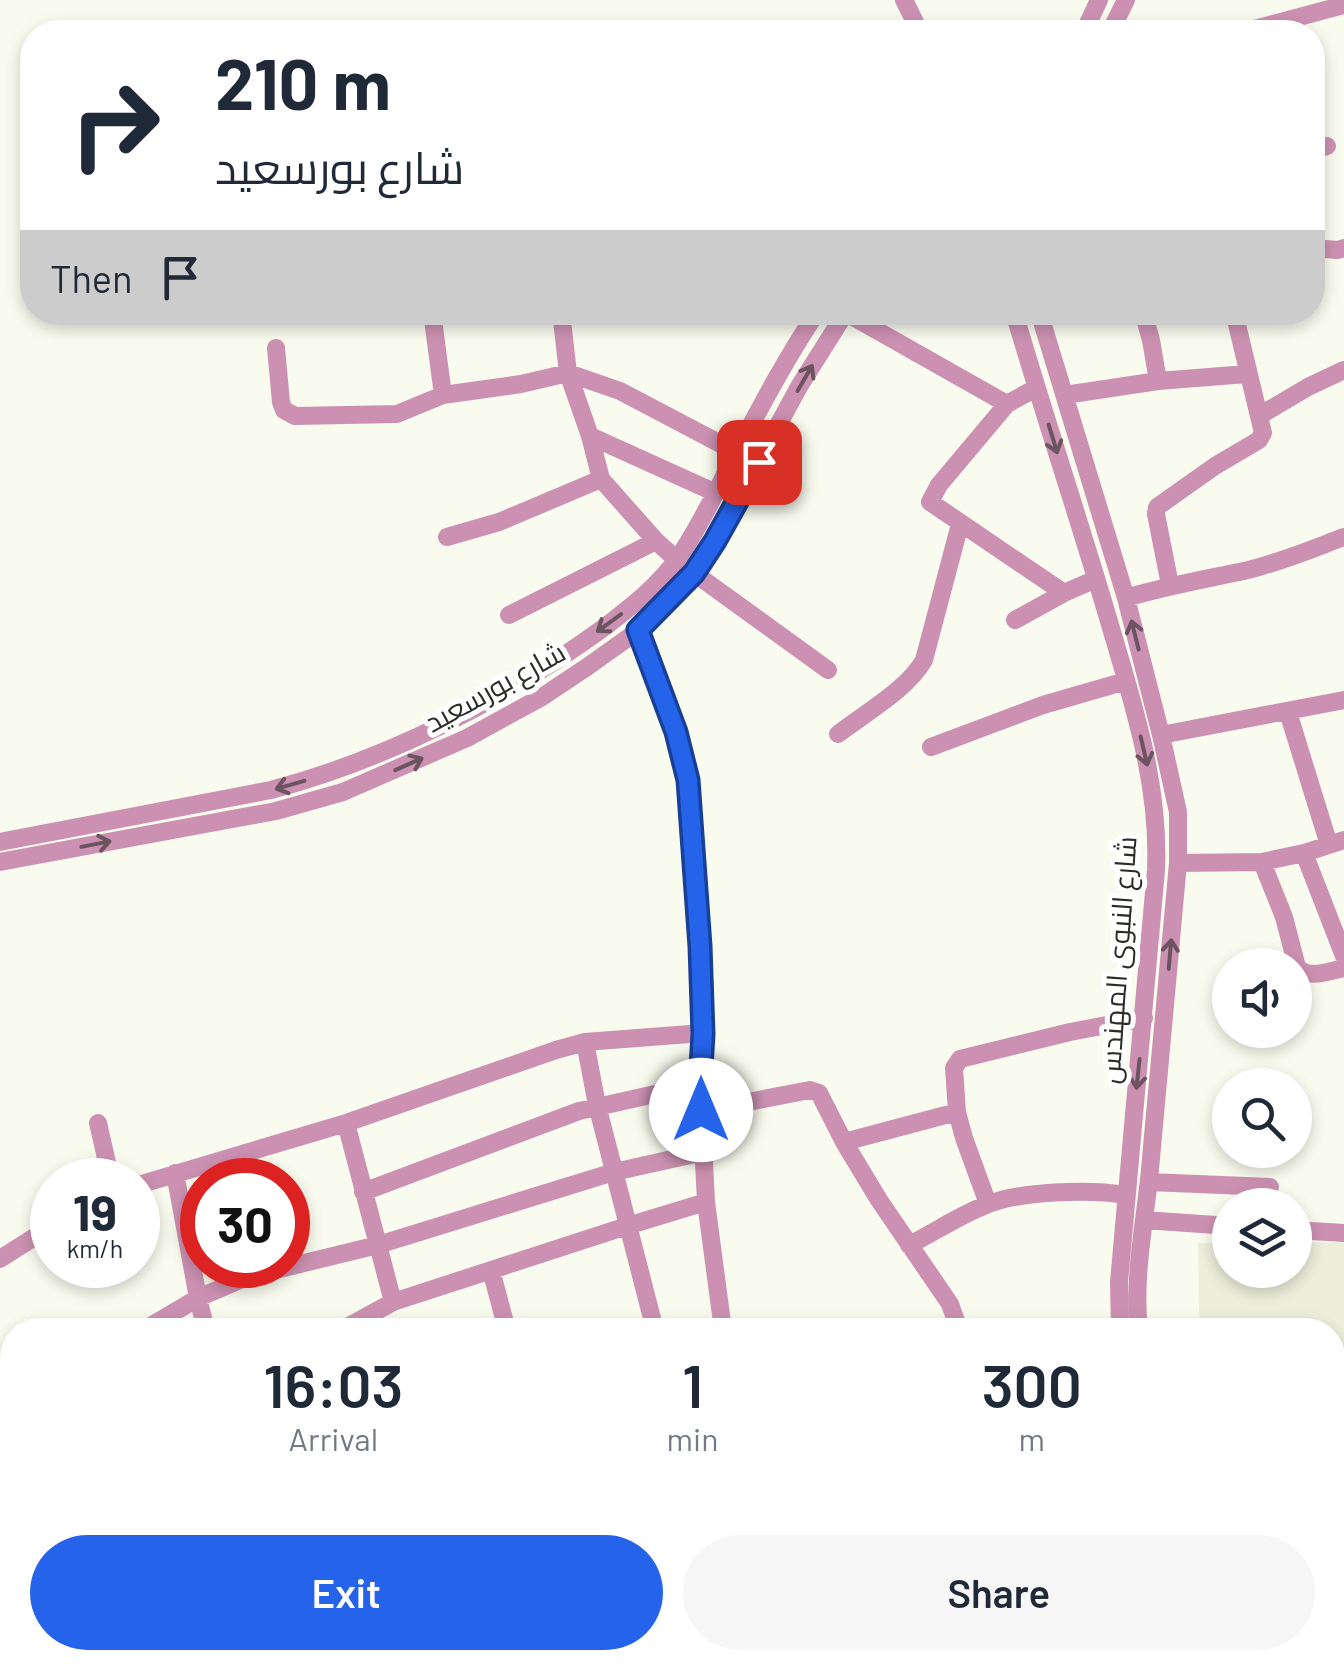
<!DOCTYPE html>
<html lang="en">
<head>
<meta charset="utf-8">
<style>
  :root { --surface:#fff; --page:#f6f6f7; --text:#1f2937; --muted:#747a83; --accent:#2563eb }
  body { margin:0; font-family:Barlow,Cairo,sans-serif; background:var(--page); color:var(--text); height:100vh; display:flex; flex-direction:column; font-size:38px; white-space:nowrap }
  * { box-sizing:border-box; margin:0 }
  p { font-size:32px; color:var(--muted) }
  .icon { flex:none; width:55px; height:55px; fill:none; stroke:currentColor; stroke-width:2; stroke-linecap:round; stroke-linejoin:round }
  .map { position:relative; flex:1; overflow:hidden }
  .details { position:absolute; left:0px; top:1318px; width:1345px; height:352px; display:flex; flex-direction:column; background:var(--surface); border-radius:40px 40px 0 0; box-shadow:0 5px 15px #0003 }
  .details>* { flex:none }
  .banner { position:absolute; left:20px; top:20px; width:1305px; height:305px; border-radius:40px; box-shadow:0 5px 15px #0003; background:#fff; color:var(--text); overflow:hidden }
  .fabs { position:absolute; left:1212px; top:948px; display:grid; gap:20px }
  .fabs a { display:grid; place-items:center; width:100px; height:100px; border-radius:50%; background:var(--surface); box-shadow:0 5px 15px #0003; font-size:50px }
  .speed { position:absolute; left:30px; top:1158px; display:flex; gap:20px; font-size:50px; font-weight:700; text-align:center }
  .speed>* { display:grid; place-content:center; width:130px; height:130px; border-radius:50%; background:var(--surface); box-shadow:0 5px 15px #0003; line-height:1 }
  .speed small { font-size:25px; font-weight:400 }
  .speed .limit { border:15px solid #d22; background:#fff; color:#111 }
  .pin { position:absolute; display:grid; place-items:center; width:85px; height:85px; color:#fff; margin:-42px; border-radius:20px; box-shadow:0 5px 15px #0006 }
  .me { position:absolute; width:110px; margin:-55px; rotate:0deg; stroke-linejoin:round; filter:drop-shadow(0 0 8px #0008) }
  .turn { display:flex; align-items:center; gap:35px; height:210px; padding:0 30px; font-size:45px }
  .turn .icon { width:130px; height:130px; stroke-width:2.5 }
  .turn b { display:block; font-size:70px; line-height:85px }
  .then { display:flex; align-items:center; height:95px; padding:0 30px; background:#0003; gap:20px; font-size:38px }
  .eta { display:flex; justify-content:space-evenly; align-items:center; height:170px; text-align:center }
  .eta b { font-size:60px; font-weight:600; line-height:70px }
  .button { display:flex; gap:20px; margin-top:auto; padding:20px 30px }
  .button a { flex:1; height:115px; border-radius:60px; background:var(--accent); color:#fff; font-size:40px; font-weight:600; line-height:115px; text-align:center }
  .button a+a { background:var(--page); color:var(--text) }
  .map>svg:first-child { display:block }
</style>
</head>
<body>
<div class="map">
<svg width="1344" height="1668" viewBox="0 0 1344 1668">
  <rect width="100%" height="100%" fill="#f9fbee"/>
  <path fill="#edefdb" d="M1344 1242V1668H1269L1267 1658H1332V1330H1202L1199 1314 1198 1243H1230V1270H1295V1243Z"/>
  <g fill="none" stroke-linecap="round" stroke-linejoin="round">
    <path stroke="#cc91b2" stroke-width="18" d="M904 0 920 32
      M1084 32 1099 0
      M1110 32 1126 0
      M1243 32 1344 5
      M1312 151 1327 146
      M1312 248 1338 250 1344 248
      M432 312 443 395
      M561 312 568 373 590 436 601 479 656 541 677 560
      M1014 312C1044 415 1078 516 1108 618 1132 700 1160 783 1156 870L1119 1282 1120 1330
      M1039 312 1126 598 1161 735 1178 812V863C1169 965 1159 1067 1150 1169 1145 1223 1133 1276 1139 1330
      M1143 312 1151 340 1158 381
      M846 313 1007 404
      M276 348 281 402 284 410 295 416 397 414 443 395 521 384 568 373 620 391 736 452
      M1036 388 1007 404 939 485 930 502 1064 593
      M1065 395 1158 381 1247 374
      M1259 416 1308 387 1344 370
      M590 436 716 493
      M447 537 499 522 601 479
      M694 573 828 670
      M1170 585 1156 514 1157 507 1215 466 1259 440 1263 433 1234 312
      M1126 598C1166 586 1207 579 1248 570 1281 562 1312 549 1344 537
      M509 615 656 541
      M1015 620 1064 593 1096 579
      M639 630 676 732 687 780 700 946 703 1033 700 1084 706 1202 723 1330
      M1288 712 1329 845
      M838 734C865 713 908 689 924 660L960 524
      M1161 735 1344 700
      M931 747 1043 705 1126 681
      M0 842 271 790C388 759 508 698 606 626 632 606 659 585 678 558 701 525 718 487 737 451 762 404 787 357 817 312
      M1304 853 1344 956
      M0 862 276 811 343 792 467 738 542 697 587 667 639 630 694 573 715 541 800 385 846 312
      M1262 862 1284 917 1297 967C1308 980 1329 971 1344 968
      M1178 863 1262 862 1304 853 1344 840
      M585 1042 597 1105 655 1330
      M701 1111 810 1090 819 1093 844 1142 879 1200 950 1304 956 1321 957 1330
      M957 1112 954 1068 960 1059 1070 1032 1144 1018
      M98 1123 111 1180
      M346 1123 393 1302
      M844 1142 957 1112 964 1138 988 1204
      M245 1153 252 1180
      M175 1173 198 1298 206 1330
      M1149 1182 1270 1187
      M138 1185 346 1123 556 1050 585 1042 703 1033
      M363 1192 579 1111 700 1084
      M1144 1220 1230 1226
      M1295 1230 1344 1233
      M909 1245C935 1232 960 1215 986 1205 1020 1191 1089 1189 1126 1195
      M0 1259 52 1226
      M491 1270 507 1330
      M144 1330 198 1298 247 1277 378 1245 614 1172 704 1152
      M342 1330 393 1302 627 1226 706 1202
      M0 1514 12 1512
      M69 1658 72 1668
      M368 1658 371 1668
      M604 1658 607 1668
      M773 1658 777 1668
      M1182 1658 1184 1668
      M1204 1658 1206 1668
      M196 1668 198 1658
      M463 1668 497 1658"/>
  </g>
  <defs><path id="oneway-shaft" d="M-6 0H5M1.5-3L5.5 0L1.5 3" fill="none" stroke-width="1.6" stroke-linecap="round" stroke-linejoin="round" transform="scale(2.5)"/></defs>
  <g stroke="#6b545f">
    <use href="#oneway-shaft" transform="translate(805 378) rotate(-60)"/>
    <use href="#oneway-shaft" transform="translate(1053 439) rotate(73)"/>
    <use href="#oneway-shaft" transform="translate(609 623) rotate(144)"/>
    <use href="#oneway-shaft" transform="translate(1135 635) rotate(-104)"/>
    <use href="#oneway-shaft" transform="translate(1144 751) rotate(77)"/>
    <use href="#oneway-shaft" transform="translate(409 764) rotate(-24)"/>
    <use href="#oneway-shaft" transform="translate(290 785) rotate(164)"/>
    <use href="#oneway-shaft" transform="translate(96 844) rotate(-11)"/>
    <use href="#oneway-shaft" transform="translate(1170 954) rotate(-85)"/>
    <use href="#oneway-shaft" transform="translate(1138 1074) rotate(96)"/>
  </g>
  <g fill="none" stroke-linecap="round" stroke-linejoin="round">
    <defs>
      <path id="route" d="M701 1110 700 1084 703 1034 700 946 688 780 676 732 638 630 694 573 715 541 759 462"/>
    </defs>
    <use href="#route" stroke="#184099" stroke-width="25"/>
    <use href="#route" stroke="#2563eb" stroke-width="18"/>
  </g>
  <g text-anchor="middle" stroke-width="10" stroke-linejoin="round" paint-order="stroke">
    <g font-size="28" fill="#2b2c27" stroke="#fff">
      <text transform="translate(495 687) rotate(-29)" y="10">شارع بورسعيد</text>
      <text transform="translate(1118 960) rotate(-86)" y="10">شارع النبوى المهندس</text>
    </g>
  </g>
</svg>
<div class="fabs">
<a><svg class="icon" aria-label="sound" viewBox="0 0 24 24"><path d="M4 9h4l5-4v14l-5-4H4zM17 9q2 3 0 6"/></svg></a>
<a><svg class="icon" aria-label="search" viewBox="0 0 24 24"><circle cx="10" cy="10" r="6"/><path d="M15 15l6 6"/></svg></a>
<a><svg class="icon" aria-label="layers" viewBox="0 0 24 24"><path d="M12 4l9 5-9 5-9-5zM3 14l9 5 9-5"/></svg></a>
</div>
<div class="speed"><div>19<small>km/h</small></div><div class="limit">30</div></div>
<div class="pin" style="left:759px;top:462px;background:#d93025"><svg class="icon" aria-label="arrive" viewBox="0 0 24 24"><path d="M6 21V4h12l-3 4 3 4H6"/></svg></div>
<svg class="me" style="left:701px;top:1110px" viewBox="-20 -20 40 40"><circle r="19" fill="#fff"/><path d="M0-13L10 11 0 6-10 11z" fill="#2563eb"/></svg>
<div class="banner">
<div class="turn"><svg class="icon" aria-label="right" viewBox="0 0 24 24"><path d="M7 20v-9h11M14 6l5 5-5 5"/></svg><div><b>210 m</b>شارع بورسعيد</div></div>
<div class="then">Then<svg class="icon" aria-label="arrive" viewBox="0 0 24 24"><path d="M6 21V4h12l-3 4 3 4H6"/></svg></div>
</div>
<section class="details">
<div class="eta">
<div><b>16:03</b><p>Arrival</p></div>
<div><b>1</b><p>min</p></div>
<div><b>300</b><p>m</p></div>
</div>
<div class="button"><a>Exit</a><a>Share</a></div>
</section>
</div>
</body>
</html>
